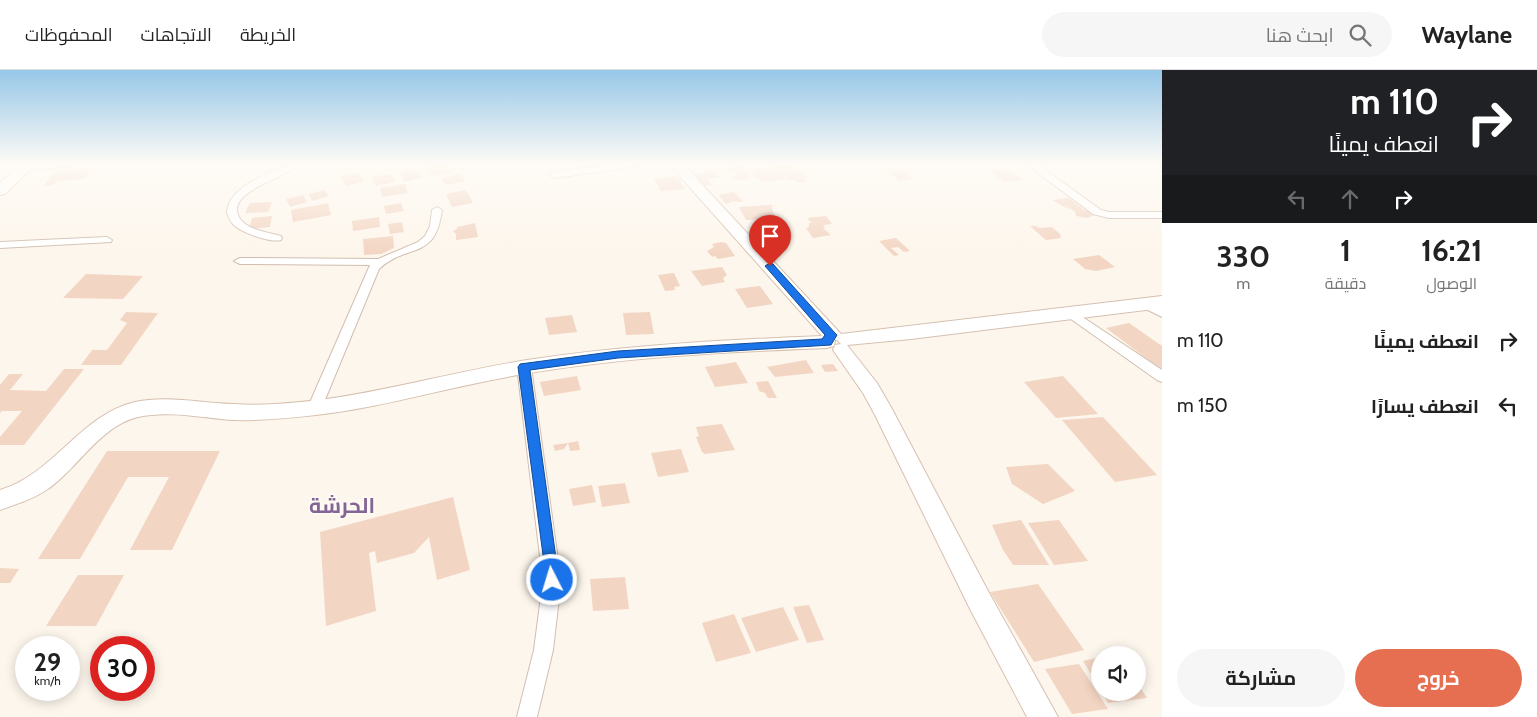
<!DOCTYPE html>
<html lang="ar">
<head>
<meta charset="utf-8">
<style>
  :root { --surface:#fff; --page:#f6f6f6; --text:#222; --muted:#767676; --line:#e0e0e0; --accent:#e76f51 }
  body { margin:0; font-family:Cabin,Cairo,sans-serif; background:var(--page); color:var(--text); direction:rtl; height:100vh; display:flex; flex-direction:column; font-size:19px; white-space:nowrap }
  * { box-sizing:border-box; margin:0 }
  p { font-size:16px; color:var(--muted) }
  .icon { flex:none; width:28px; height:28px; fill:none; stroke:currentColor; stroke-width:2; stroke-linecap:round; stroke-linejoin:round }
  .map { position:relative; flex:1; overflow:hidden; direction:ltr }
  .panel { display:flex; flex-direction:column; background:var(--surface); width:375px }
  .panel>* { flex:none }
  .banner { background:#202124; color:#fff; overflow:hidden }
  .controls { position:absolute; left:1091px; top:576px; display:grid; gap:10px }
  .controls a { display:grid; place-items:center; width:55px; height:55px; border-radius:50%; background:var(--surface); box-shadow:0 2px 12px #0003; font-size:25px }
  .speed { position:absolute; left:15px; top:566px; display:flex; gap:10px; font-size:25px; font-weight:700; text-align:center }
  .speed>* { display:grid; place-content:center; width:65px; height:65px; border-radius:50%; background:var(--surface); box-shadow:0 2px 12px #0003; line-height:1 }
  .speed small { font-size:12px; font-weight:400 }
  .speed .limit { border:8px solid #d22; background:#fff; color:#111 }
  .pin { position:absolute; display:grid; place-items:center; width:42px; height:42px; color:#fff; margin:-51px -21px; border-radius:50% 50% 50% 0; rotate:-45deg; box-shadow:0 0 5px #0007 }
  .pin .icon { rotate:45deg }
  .me { position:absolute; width:55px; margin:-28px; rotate:355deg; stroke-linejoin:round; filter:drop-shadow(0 0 4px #0008) }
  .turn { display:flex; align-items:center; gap:18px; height:105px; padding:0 15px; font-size:22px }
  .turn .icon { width:65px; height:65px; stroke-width:2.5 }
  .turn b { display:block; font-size:35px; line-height:42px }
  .lanes { display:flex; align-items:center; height:48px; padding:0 15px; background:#0003; justify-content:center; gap:25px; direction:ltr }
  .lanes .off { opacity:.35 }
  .eta { display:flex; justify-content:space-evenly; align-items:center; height:85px; text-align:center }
  .eta b { font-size:30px; font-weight:700; line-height:35px }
  .primary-button { display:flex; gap:10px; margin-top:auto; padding:10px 15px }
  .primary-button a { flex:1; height:58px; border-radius:30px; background:var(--accent); color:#fff; font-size:20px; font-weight:700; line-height:58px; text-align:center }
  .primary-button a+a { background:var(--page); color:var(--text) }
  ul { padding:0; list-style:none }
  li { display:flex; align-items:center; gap:15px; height:65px; padding:0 15px }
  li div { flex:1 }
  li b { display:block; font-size:19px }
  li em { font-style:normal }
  header { display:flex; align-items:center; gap:30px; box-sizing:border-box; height:70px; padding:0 25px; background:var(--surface); border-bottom:1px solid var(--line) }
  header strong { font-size:24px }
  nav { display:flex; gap:28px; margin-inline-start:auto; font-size:18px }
  .search { width:350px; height:45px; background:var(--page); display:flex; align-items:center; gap:12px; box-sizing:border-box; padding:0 18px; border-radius:28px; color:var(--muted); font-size:19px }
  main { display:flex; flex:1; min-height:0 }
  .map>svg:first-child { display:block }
</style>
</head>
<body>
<header>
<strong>Waylane</strong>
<div class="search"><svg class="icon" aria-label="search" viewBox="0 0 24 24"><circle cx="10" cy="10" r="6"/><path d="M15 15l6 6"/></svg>ابحث هنا</div>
<nav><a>الخريطة</a><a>الاتجاهات</a><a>المحفوظات</a></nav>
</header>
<main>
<section class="panel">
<div class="banner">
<div class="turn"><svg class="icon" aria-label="right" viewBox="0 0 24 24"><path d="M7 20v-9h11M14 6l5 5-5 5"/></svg><div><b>110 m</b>انعطف يمينًا</div></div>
<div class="lanes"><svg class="icon off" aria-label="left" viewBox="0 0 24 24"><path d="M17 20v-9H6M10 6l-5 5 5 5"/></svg><svg class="icon off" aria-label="ahead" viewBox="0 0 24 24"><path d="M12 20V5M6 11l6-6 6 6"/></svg><svg class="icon" aria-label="right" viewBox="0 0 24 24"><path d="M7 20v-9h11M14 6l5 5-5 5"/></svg></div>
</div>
<div class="eta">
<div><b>16:21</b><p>الوصول</p></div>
<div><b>1</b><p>دقيقة</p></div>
<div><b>330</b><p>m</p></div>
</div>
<ul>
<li><svg class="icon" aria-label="right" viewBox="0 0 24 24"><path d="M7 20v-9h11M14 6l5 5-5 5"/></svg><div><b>انعطف يمينًا</b></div><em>110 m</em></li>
<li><svg class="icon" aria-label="left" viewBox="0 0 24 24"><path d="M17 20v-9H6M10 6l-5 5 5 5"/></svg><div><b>انعطف يسارًا</b></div><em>150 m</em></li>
</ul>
<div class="primary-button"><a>خروج</a><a>مشاركة</a></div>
</section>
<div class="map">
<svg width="1162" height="647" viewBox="0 0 1162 647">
  <rect width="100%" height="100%" fill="#fdf6ec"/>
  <path fill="#f3d5c3" d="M426 94H448L451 103 429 106Z
    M772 94 795 96 807 106 808 108 805 109 807 112 798 113 794 110H789L785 104H783L787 109 764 112 756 108 751 103 754 102 752 99 775 96Z
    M744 96 748 101H746L750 109 734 110 732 107 738 106 734 101H730L726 97Z
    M900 97 911 107 915 109 899 111 885 99Z
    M91 98 85 109 57 111 53 115 43 116 56 101Z
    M1006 98 1023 110 1004 112 990 101Z
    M418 99 423 108 404 112 400 102Z
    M714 100 720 107 708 109 712 115 705 116 694 104Z
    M357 102 365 111 347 116 339 107Z
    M393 104 395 112 376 116 373 111V106Z
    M460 104 465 111 446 115 441 108Z
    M677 106 685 119 661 121 654 109Z
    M405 114 408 123 382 127 380 118Z
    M325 120 329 126 312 131 309 124Z
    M466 120 473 133 452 137 446 124Z
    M734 122 743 132 733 131 726 134 718 125Z
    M303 125 307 132 290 137 286 129Z
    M1069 128 1084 140H1088L1095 145 1087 148 1076 146 1075 142 1064 134 1070 140 1052 130Z
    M272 132 268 142 245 143 250 133Z
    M328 133 331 145 293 152 291 140Z
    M401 133 404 141 386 144 384 136Z
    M772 135 773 137H771L776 147 781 149 746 150 739 137Z
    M272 146 270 157 249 159 252 148Z
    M826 146 832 154 823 155 825 158H823L831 165 813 168 806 158 809 157V153H812L807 148Z
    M379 147 380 157 353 161 352 151Z
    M402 152 404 162 390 164 388 154Z
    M475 153 478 167 456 170V164L453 161 457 159V157Z
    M1030 156H1036L1039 158 1052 157 1060 164 1061 168 1046 170Z
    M393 166 394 178 381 184 364 185 363 169Z
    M896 168 910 181 904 182 898 177 891 178 899 185 894 186 879 171Z
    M721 172 726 173 735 186 718 189 715 186 712 187 707 181 714 177 712 174Z
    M1099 185 1115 197 1096 201 1085 199 1073 189Z
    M722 197 727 205 723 208 725 212 702 216 691 201Z
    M674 203 680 216 674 217 675 220 665 221 658 205Z
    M86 204 143 206 123 229 63 228Z
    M760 216 773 234 747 238 735 219Z
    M126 242 158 243 121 295H81L92 280H107L127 253 120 250Z
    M650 242 654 264 626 265 623 243Z
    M572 245 577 262 549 265 545 248Z
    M1129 253 1162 276V298L1155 295 1106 258Z
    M806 290 814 303 775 307 767 297Z
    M736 292 748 313 715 317 705 297Z
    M833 294 838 301 825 302 821 295Z
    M64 299H84L24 375H0V367L22 341H2L0 343V315L9 304H23L10 320 46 321Z
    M577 306 581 320 544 326 540 312Z
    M1063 306 1098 344 1056 348 1024 312Z
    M768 311 777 328H768L765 323 759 321 756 312Z
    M1103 347 1157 405 1115 412 1062 350Z
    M722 354 735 380 705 384 702 382 696 367 699 366 696 357Z
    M578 371 580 380 570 381 568 373Z
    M568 373 564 379 555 381 553 375Z
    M681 379 689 402 658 407 651 383Z
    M107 381H220L172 480H130L169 407H128L80 489H38Z
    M1048 394 1075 421 1043 434 1012 414 1006 397Z
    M625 413 630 433 602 437 598 416Z
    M592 415 596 432 573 436 569 419Z
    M453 427 470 500 437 510 429 467 414 483 377 493 375 481 369 483 376 541 326 556 320 462Z
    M1021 450 1049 495H1013L1003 480 992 455Z
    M1059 450 1088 491 1054 495 1028 453Z
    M0 498 19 499 10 513H0Z
    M78 505H124L96 556H46Z
    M625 507 629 539 593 541 590 509Z
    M1038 514 1084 580 1034 592 990 522Z
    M809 535 824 570 807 573 793 537Z
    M783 537 799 570 756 582 741 548Z
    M734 544 751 583 716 592 702 553Z
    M1100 587V619L1083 591Z
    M1079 594 1108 639 1072 644 1045 599Z
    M1138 614 1147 628 1108 633 1102 622H1138Z"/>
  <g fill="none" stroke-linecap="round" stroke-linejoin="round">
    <defs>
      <path id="street" d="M26 94H74L69 97 23 99 21 97Z
        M289 94H301C287 107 236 119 237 140 238 159 267 162 281 166L282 168 281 170C271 173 243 163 235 156 231 153 229 148 227 143 228 116 269 104 289 94Z
        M614 94H638L633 97 554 108 549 105 554 102Z
        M1026 94H1037L1101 140 1109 142H1162V148H1109L1093 144Z
        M437 137 442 140C435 192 408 172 379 199L322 337 320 341 315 342 310 341 308 337 370 195 240 194 234 191 240 188 378 189 418 172 425 166 430 156 432 140Z
        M107 167 112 170 111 172 0 178V172Z
        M1146 230 1162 238V247L1142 237 1140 234Z
        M1072 240 1162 300V312L1157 310 1068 247 1066 244Z
        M524 292 529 294 531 297 561 511 553 580 537 647H517L534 580 543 511 517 297 519 294Z"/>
      <path id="secondary" d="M21 94H36L5 124 0 125V113Z
        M669 94H683L841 264 1162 226V238L911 269 847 275 877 313 892 339 988 521 1058 647H1027L970 539 875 345 863 323 833 280 835 275 841 274 837 270H835L834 276 827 278C726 282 625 287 524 304 455 315 386 337 316 345 289 348 261 351 234 350 203 348 169 340 138 347 100 356 78 398 48 419 33 429 17 434 0 440V420C54 404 80 345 135 332 167 325 201 333 234 334 262 336 291 333 320 330 389 321 457 301 527 290 625 275 723 270 822 266Z"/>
    </defs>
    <use href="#street" stroke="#d1beb0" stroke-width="2"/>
    <use href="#secondary" stroke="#d6c0b0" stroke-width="2"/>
    <use href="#street" fill="#fff" fill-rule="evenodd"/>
    <use href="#secondary" fill="#fff" fill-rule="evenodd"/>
  </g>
  <linearGradient id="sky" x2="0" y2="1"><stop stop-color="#97c7e8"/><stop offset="0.51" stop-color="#fefbf6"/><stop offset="1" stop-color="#fefbf6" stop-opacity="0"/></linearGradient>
  <rect width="1162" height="184" fill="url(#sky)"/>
  <path fill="#1a73e8" stroke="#114b97" d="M770 193 773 194 835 263 837 265 831 275 618 288 530 300 559 510 557 515 552 517 547 515 518 297 520 294 618 281 822 269 825 265 765 196Z"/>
  <g text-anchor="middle" stroke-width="4" stroke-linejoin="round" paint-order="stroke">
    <g font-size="21" font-weight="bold" fill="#846695" stroke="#fffaf3">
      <text x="342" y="443">الحرشة</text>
    </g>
  </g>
</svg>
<div class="controls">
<a><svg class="icon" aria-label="sound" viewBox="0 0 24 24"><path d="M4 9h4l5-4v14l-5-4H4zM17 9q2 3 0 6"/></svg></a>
</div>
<div class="speed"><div>29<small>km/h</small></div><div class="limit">30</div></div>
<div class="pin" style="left:770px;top:196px;background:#d93025"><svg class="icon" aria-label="arrive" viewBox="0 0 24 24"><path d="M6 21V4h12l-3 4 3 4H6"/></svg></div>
<svg class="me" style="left:552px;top:510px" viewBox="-20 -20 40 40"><circle r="17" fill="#1a73e8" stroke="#fff" stroke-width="3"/><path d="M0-11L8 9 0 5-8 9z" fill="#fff"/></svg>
</div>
</main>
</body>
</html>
